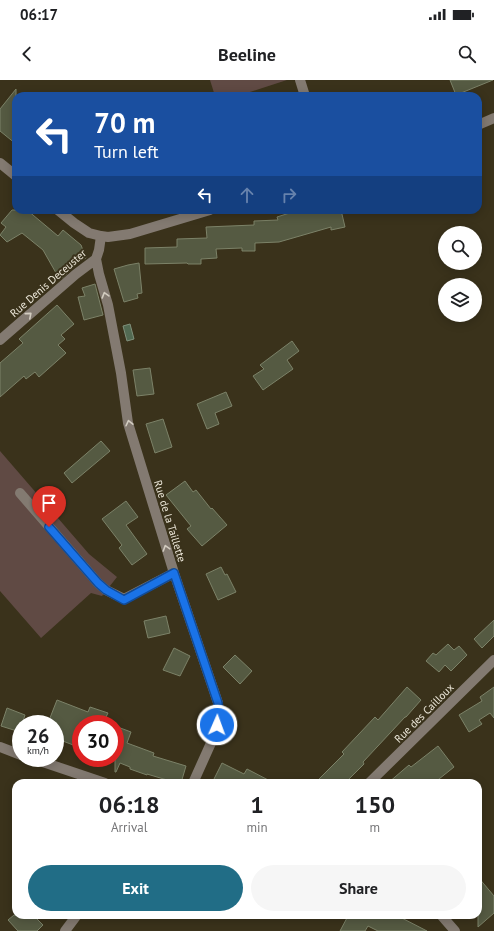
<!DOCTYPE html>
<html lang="en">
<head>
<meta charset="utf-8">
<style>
  :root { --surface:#fff; --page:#f6f6f6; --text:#202124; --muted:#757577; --accent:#216d86 }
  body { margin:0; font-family:"PT Sans",sans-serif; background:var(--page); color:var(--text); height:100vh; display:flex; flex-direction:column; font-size:15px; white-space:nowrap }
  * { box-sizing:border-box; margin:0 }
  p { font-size:13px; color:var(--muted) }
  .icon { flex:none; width:22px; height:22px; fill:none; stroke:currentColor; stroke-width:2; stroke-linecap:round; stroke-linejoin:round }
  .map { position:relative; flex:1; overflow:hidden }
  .details { position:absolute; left:12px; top:699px; width:470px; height:140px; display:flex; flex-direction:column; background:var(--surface); border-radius:12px; box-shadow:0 2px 10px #0003 }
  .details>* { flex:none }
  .banner { position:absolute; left:12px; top:12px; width:470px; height:122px; border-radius:12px; box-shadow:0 2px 10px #0003; background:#1a4fa0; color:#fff; overflow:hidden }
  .tools { position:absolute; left:438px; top:146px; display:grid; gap:8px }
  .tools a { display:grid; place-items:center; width:44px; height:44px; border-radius:50%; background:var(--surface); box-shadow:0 2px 10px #0003; font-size:20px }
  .speed { position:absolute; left:12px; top:635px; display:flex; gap:8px; font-size:20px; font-weight:700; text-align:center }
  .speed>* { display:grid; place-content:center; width:52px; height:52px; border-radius:50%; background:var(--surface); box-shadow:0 2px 10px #0003; line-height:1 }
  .speed small { font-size:10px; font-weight:400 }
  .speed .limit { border:6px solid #d22; background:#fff; color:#111 }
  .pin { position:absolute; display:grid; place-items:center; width:34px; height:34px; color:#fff; margin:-41px -17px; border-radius:50% 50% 50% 0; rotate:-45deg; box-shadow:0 0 4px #0007 }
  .pin .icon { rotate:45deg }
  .me { position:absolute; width:44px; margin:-22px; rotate:2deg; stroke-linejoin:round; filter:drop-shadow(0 0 3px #0008) }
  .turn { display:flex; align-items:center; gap:14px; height:84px; padding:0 16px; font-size:18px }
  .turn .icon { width:52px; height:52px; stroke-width:2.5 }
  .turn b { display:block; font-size:28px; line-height:34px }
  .lanes { display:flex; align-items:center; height:38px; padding:0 16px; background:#0003; justify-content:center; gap:20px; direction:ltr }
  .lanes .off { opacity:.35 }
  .eta { display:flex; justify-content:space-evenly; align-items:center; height:68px; text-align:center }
  .eta b { font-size:24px; font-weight:600; line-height:28px }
  .button { display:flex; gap:8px; margin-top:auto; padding:8px 16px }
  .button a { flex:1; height:46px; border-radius:24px; background:var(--accent); color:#fff; font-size:16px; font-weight:600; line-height:46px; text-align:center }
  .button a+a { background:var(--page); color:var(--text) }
  .status { display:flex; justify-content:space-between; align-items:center; height:28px; padding:0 20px; background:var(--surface); direction:ltr }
  .status svg { height:11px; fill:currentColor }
  header { display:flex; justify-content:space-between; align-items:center; height:52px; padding:0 16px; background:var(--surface); font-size:18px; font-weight:600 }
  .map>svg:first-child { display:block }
</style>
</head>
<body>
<div class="status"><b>06:17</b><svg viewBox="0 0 49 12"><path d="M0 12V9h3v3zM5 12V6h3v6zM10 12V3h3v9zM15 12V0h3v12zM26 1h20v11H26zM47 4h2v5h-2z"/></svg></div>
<header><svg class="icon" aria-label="back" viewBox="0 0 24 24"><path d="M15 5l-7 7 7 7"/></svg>Beeline<svg class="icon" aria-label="search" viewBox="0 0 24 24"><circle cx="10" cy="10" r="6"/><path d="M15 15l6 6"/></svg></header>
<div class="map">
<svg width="494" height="851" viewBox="0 0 494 851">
  <rect width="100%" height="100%" fill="#3a321b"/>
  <path fill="#604a44" d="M210 0H287L238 16H215Z
    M0 371 89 474 117 497 102 516 91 513 41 558 0 511Z"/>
  <path fill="#526a52" stroke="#80907b" d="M130 244 134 259 127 261 123 246Z"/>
  <path fill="#555a42" stroke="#7c8268" d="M450 0H493L456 15Z
    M16 9V64L0 51V29Z
    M12 130H27L58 156 63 150 81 165 86 178 67 186 70 191 60 200 43 170 22 153 7 162 0 155 6 147 1 143Z
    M299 130H341L345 147 331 150V147L279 162 255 163V171H242V168L216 169 217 178 201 179V184H188L187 183 145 184V168L177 167V159L207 158 206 147 254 145V141L278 140 277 137Z
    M139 183 142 213 137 214 138 218 124 222 114 189 128 185Z
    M95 204 103 235 84 240 78 217 85 216 82 208Z
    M57 225 74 244 61 255 65 259 58 265 66 273 39 297 35 292 26 299 24 296 0 317V283L23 263 19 259Z
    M292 261 299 271 287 280 293 289 263 310 253 296 264 289 260 285Z
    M150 288 154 314 137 316 133 290Z
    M226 312 232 326 215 333 219 344 207 349 197 324Z
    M163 339 172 367 155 373 146 344Z
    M101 361 110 371 72 403 64 393Z
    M185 401 193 412 196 410 211 429 212 428 227 445 202 466 187 449 191 446 166 415Z
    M126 421 138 437 126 445 147 474 132 485 119 468 122 465 102 439Z
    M221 487 225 495 227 494 236 512 218 520 206 494Z
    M166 536 170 553 148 558 144 541Z
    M494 540V556L482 568 474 559Z
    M448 564 454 570 459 566 467 575 451 591 445 585 439 592 426 581 433 573 436 575Z
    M174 568 190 576 180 596 163 590Z
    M235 575 252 591 240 604 223 587Z
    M407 607 421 620 406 637H405L363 682 364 684 345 703H315L344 674 342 672 375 637 378 640Z
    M494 607V638L490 633 479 640 482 644 469 652 459 635 482 621 480 617Z
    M57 620 88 632 90 627 108 633 105 639 116 643V644H81V668L55 658V644L48 643Z
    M7 628 25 635 22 644H21L20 652 1 646Z
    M115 646 131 652 127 663 154 673 153 676 186 686 181 703H177L147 694V695L130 689V687L120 683 116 692H115Z
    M438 666 454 687 434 703H388L409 685 411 687Z
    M222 683 244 694 247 689 274 703H212Z
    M478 797 494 816V833L478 847Z
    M14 835H33L43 845 37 851H18L8 840Z
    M347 835H396L427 851H378L368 846 365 851H340L348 836Z"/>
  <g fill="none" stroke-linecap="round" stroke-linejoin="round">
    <path stroke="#837a71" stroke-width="10" d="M300 0 305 16
      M478 45 494 38
      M0 83 16 96
      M58 130 74 143 89 153 101 156 108 157 130 154 210 130
      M96 179 99 194 108 225 121 293 128 343 174 493 218 623 219 636 217 645 211 663 193 703
      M0 260 76 194 96 179 99 170 101 156
      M20 413 98 503 106 510 124 519 174 493
      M0 667 21 675
      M31 678 105 703
      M369 703 494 580
      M441 835 455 851
      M65 851 77 835"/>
  </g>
  <defs><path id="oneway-chevron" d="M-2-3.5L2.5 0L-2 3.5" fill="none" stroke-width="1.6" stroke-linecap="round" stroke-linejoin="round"/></defs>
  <g stroke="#d2ccc0">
    <use href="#oneway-chevron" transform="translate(105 215) rotate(-106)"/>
    <use href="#oneway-chevron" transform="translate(29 235) rotate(-41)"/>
    <use href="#oneway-chevron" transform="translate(129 343) rotate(-103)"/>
    <use href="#oneway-chevron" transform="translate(166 468) rotate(-107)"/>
  </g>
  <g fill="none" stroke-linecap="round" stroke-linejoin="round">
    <defs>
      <path id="route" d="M49 447 98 503 106 510 124 520 174 493 218 623 219 636 217 645"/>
    </defs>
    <use href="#route" stroke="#114b97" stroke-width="10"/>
    <use href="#route" stroke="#1a73e8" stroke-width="7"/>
  </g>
  <g text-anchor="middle" stroke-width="4" stroke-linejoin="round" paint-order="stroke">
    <g font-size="11" fill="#ede8da" stroke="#3a321b">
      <text transform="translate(48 203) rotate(-41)" y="4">Rue Denis Deceuster</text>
      <text transform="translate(170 441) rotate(73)" y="4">Rue de la Taillette</text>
      <text transform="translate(424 633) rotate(-45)" y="4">Rue des Cailloux</text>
    </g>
  </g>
</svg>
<div class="tools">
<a><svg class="icon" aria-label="search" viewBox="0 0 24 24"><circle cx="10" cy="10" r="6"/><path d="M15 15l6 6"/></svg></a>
<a><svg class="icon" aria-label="layers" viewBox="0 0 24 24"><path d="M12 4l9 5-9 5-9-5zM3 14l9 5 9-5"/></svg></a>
</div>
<div class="speed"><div>26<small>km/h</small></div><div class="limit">30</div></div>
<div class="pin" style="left:49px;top:447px;background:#d93025"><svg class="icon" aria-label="arrive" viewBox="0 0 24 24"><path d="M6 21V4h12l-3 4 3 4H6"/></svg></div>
<svg class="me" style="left:217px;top:645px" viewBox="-20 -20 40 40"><circle r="17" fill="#1a73e8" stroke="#fff" stroke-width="3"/><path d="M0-11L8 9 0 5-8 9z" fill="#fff"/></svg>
<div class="banner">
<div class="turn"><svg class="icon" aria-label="left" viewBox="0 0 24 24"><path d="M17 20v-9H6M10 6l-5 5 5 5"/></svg><div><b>70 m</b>Turn left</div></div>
<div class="lanes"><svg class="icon" aria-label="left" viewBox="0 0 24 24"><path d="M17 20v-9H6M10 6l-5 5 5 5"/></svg><svg class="icon off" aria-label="ahead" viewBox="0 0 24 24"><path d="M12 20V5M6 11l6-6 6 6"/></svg><svg class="icon off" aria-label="right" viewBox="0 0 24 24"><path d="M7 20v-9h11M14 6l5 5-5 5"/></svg></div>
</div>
<section class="details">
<div class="eta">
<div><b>06:18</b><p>Arrival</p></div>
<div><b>1</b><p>min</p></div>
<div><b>150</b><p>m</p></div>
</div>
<div class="button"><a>Exit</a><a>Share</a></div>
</section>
</div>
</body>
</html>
